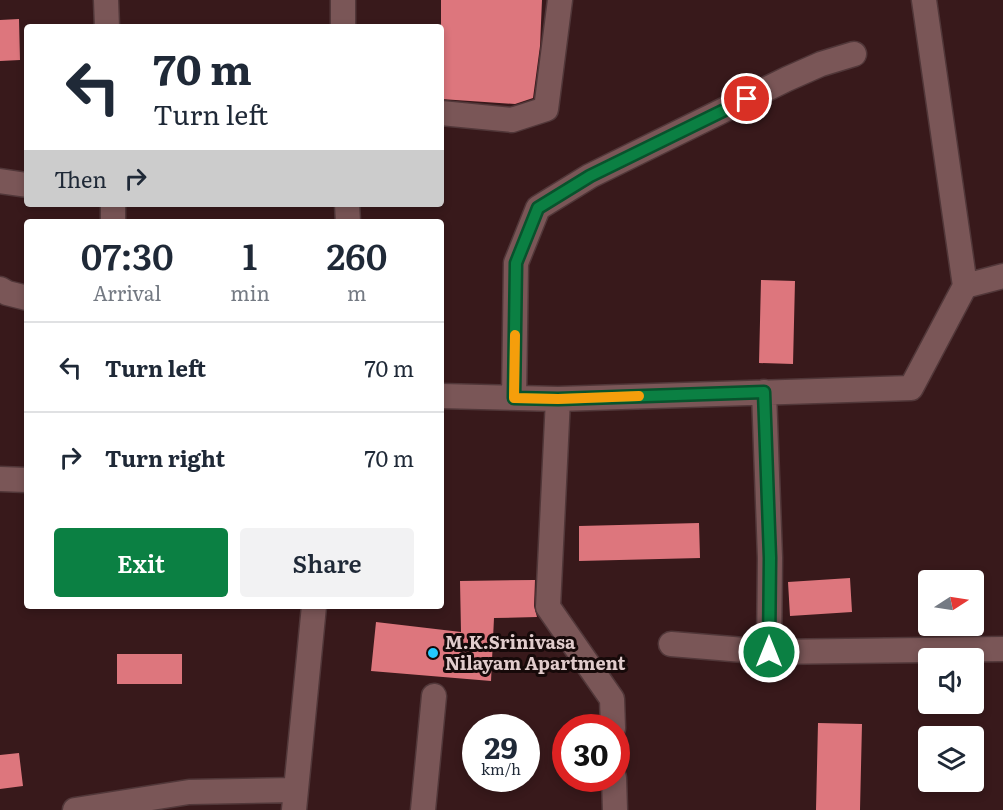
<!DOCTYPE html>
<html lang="en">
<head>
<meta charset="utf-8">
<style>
  :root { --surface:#fff; --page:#f2f2f3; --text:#1f2937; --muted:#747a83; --line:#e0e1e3; --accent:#0b8043 }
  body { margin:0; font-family:Literata,serif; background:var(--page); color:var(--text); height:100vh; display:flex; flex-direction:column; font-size:22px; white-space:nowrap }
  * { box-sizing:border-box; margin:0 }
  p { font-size:20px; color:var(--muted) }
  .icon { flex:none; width:33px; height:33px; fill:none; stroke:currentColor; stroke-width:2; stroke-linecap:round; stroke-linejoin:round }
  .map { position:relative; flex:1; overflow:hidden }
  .sheet { position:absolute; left:24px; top:219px; width:420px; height:390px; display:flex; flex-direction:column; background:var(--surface); border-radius:6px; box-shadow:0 3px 9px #0003 }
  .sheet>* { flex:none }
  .hud { position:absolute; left:24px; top:24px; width:420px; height:183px; border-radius:6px; box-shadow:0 3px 9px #0003; background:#fff; color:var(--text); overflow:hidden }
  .needle { width:39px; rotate:78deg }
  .fabs { position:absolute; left:918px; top:570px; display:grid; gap:12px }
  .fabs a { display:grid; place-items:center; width:66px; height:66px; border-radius:6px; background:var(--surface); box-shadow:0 3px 9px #0003; font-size:30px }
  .speed { position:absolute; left:462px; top:714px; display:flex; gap:12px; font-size:30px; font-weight:700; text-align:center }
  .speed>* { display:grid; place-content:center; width:78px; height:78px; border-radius:50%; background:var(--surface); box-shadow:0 3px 9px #0003; line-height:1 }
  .speed small { font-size:15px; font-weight:400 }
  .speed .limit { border:9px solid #d22; background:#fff; color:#111 }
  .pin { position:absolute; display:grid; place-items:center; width:51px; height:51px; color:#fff; margin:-26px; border:3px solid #fff; border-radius:50%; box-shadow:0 2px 6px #0007 }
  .me { position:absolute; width:66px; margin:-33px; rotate:0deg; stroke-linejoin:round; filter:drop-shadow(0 0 4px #0008) }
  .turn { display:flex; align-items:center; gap:21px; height:126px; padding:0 30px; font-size:27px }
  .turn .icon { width:78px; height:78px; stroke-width:2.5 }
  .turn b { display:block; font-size:42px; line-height:51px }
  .then { display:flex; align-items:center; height:57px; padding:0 30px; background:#0003; gap:12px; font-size:22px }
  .eta { display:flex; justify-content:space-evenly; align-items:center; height:102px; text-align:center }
  .eta b { font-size:36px; font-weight:600; line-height:42px }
  .primary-button { display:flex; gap:12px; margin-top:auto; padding:12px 30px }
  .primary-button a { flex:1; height:69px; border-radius:6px; background:var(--accent); color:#fff; font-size:24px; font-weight:600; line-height:69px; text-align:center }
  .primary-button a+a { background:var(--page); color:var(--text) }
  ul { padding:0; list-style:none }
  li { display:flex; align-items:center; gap:18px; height:90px; padding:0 30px; border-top:2px solid var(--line) }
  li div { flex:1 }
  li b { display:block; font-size:22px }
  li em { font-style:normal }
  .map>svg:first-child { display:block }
</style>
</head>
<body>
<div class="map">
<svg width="1003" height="810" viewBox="0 0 1003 810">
  <rect width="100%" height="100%" fill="#38191b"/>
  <path fill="#dd767d" d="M441 0H542L540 46 533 98 515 104 441 99Z
    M19 19 20 60 0 61V20Z
    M761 280 795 281 793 364 759 363Z
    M699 523 700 558 579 561V526Z
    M850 578 852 612 790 616 788 582Z
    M535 580 534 606 537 617 494 618 491 681 371 671 376 622 461 632 460 581Z
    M117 654H182V684H117Z
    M818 723 862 724 860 810H816Z
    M19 753 23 786 0 789V755Z"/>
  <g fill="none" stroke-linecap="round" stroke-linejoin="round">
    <defs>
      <path id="minor" d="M106 0 107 27
        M343 0V27
        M924 0 965 286
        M441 113 512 120 546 109 560 0
        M0 181 27 185
        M347 204 348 222
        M113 222V204
        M0 289 7 293 27 298
        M764 392 770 558 769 652 1003 649
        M441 396 558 399 911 388 965 286 1003 276
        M514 398 516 263 538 208 590 176 787 79 821 64 854 54
        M558 399 548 607 612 699 613 728
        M0 479 27 480
        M671 644 769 652
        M614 778 615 810
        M75 810 189 792 295 790
        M294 810 314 606
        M423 810 434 696"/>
    </defs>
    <use href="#minor" stroke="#513739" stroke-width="27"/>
    <use href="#minor" stroke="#7a5657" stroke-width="24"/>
  </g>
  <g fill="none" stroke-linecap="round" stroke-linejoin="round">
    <defs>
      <path id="route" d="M747 99 590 176 538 208 516 263 514 398 558 399 764 392 770 558 769 652"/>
    </defs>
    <use href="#route" stroke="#07532c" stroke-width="15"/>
    <use href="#route" stroke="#0b8043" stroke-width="10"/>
    <path stroke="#f59e0b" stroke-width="10" d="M515 335 514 398 558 399 639 396"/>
  </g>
  <circle fill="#24c9fe" stroke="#160909" stroke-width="2" cx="433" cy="653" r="6"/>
  <g text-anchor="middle" stroke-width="6" stroke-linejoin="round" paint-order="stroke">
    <g font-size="18" font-weight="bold" fill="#e1cccc" stroke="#160909" text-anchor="start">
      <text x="445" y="649">M.K.Srinivasa<tspan x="445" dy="21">Nilayam Apartment</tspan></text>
    </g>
  </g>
</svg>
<div class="fabs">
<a><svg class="needle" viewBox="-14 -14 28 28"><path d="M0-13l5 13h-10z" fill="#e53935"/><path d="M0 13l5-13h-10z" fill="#747a83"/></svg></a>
<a><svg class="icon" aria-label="sound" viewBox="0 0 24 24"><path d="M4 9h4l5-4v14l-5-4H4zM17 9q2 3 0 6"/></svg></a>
<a><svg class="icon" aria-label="layers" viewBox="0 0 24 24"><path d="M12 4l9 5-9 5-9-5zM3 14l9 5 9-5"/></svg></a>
</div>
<div class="speed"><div>29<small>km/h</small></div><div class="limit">30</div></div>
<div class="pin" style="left:747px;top:99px;background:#d93025"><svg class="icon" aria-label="arrive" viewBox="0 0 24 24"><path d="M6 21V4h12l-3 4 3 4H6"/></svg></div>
<svg class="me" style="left:769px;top:652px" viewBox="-20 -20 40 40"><circle r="17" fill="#0b8043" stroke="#fff" stroke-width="3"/><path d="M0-11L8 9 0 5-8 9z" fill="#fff"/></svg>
<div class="hud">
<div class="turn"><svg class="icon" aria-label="left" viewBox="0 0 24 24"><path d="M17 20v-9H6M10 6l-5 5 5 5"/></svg><div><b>70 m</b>Turn left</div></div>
<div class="then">Then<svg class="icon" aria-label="right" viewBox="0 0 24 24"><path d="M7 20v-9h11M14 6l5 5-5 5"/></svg></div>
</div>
<section class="sheet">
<div class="eta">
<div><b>07:30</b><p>Arrival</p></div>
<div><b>1</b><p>min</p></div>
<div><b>260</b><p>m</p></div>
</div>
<ul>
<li><svg class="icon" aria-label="left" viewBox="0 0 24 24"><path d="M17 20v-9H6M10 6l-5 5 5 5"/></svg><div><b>Turn left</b></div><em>70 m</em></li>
<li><svg class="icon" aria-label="right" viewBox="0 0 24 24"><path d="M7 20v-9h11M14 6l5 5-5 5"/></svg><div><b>Turn right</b></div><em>70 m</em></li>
</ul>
<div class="primary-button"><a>Exit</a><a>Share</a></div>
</section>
</div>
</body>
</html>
